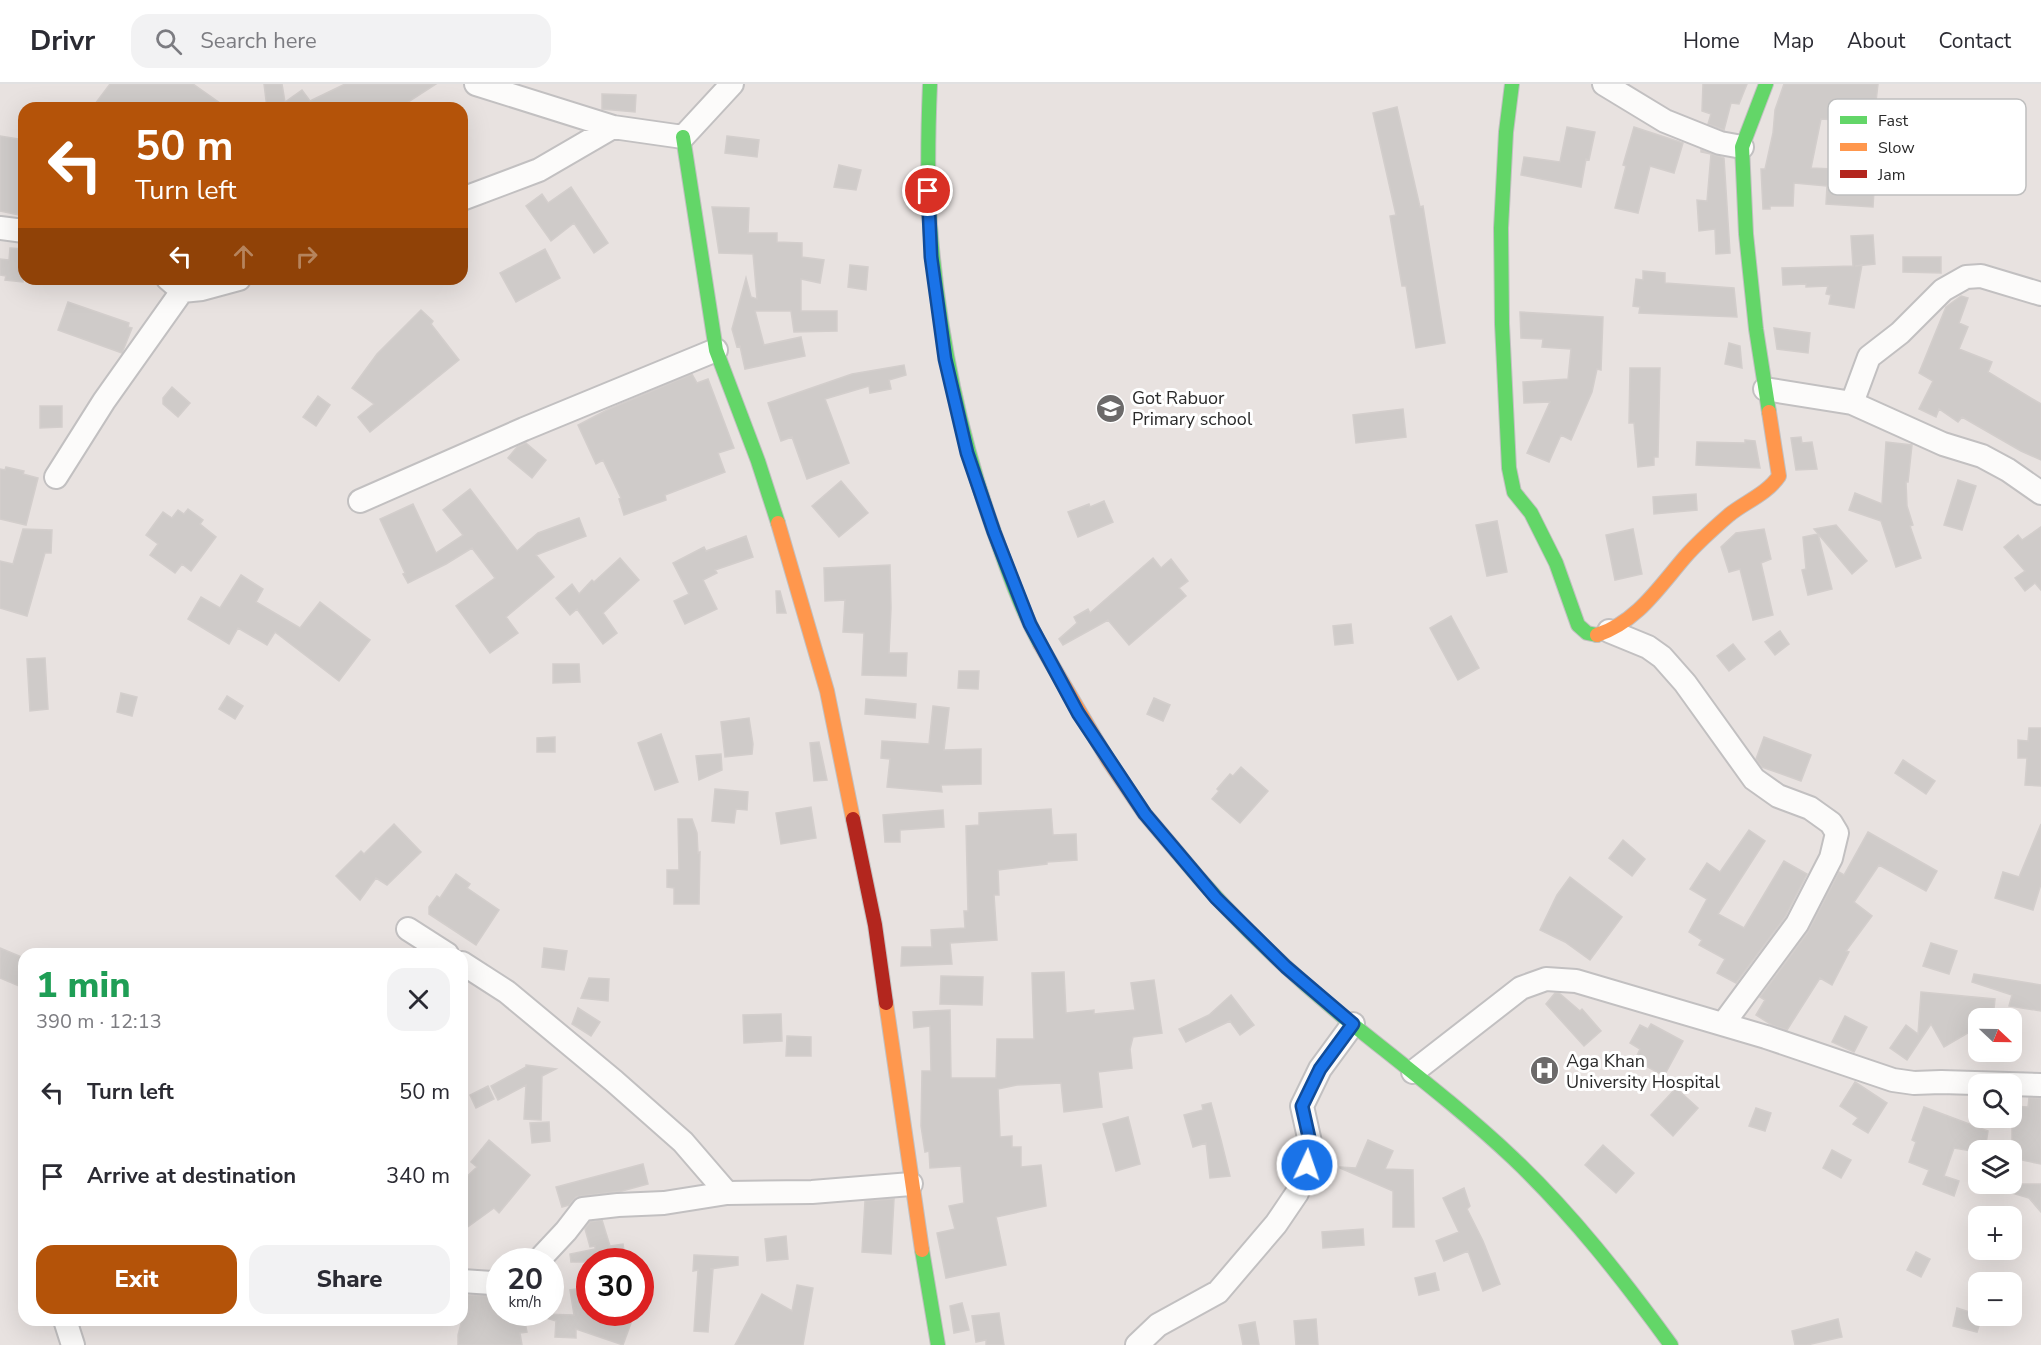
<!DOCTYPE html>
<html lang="en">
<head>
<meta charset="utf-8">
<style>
  :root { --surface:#fff; --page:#f2f2f3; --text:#2b2b33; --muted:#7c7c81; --line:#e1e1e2; --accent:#b45309 }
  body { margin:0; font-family:"Nunito Sans",sans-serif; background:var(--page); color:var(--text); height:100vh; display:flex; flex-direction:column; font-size:22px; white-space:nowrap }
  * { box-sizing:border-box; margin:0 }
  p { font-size:20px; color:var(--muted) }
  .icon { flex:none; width:33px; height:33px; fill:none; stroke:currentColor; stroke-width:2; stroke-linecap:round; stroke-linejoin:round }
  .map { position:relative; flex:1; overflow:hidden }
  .side { position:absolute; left:18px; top:864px; width:450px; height:378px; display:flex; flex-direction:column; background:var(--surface); border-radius:18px; box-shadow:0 6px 24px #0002 }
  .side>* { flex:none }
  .guide { position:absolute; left:18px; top:18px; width:450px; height:183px; border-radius:18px; box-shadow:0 6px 24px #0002; background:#b45309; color:#fff; overflow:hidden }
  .needle { width:39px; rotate:112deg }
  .tools { position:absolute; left:1968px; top:924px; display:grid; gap:12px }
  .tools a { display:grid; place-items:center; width:54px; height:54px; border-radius:12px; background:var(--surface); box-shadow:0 6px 24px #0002; font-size:30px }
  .speed { position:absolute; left:486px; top:1164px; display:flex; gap:12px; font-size:30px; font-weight:700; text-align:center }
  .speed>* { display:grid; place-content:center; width:78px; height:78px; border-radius:50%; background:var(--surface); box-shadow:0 6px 24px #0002; line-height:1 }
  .speed small { font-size:15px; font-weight:400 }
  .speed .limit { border:9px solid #d22; background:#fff; color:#111 }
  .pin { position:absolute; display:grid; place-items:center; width:51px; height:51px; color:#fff; margin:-26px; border:3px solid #fff; border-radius:50%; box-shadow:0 2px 6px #0007 }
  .me { position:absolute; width:66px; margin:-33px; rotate:3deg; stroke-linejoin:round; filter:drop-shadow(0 0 4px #0008) }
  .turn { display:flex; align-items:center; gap:21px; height:126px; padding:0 18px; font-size:27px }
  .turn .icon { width:78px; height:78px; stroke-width:2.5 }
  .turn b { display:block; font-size:42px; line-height:51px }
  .lanes { display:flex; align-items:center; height:57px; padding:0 18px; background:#0003; justify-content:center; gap:30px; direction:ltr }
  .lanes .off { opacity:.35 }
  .round { display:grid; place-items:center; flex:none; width:63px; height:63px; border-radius:18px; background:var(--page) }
  .head { display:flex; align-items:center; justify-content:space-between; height:102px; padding:0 18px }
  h1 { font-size:36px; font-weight:800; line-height:45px; color:#1e9e55 }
  .primary-button { display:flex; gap:12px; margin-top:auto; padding:12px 18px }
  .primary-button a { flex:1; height:69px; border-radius:18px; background:var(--accent); color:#fff; font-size:24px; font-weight:800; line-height:69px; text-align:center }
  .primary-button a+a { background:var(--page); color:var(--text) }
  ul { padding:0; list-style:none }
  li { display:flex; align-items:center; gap:18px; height:84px; padding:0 18px }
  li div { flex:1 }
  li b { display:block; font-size:22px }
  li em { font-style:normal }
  header { display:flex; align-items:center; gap:36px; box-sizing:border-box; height:84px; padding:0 30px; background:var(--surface); border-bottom:2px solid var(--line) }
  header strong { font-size:28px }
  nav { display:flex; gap:33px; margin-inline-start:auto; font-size:21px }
  .search { width:420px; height:54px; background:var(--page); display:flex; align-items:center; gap:15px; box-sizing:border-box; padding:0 21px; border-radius:18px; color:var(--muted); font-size:22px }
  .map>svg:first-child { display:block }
</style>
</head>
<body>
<header>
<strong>Drivr</strong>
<div class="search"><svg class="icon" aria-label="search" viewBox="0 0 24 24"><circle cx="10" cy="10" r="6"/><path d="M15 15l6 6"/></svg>Search here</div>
<nav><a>Home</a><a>Map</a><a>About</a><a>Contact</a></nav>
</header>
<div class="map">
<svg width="2041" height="1261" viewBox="0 0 2041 1261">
  <rect width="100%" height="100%" fill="#e8e2e0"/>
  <path fill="#cfcbc9" stroke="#d3cecc" stroke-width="1.5" d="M110 0H193L227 24H92Z
    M264 0H282L285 18 302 6 310 17 345 0H436L399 24H267Z
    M1703 0H1747L1739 20 1731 19 1724 46 1708 40 1711 30 1702 27Z
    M1784 0H1878L1874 35 1912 32 1911 17 1946 20 1943 55 1928 54 1930 81 1890 85 1887 52 1870 54 1869 38 1821 35 1811 84 1855 86V89H1875L1873 123 1826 120 1827 102 1794 99 1793 122H1770V125H1763L1761 85H1765L1773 49 1775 26Z
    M602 10 636 11 635 28 602 25Z
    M1397 23 1420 123 1423 122 1445 259 1416 264 1406 202H1402L1390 132 1396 131 1373 29Z
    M1567 43 1595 48 1589 76 1586 75 1581 103 1521 91 1524 73 1560 78Z
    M1634 43 1683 59 1674 89 1650 82 1638 129 1615 124 1626 82 1623 81Z
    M0 52 24 56V132L0 127Z
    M727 52 759 56 757 73 725 69Z
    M1701 66 1724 74 1730 169 1716 170 1715 145 1699 147 1697 116 1707 117 1711 70 1701 68Z
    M839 81 861 86 856 106 834 103Z
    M571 103 608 159 594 169 574 139 551 157 526 122 542 110 548 119Z
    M712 123 749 124 748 149H777V158L802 159V173L824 176 820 199 801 195V227H837V247L794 248 791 227H755L764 261 801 253 805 272 745 285 740 262 737 263 732 245 746 194 751 213 757 215 753 170 719 169Z
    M1873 151 1875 180 1855 182 1862 181 1854 224 1829 220 1831 211 1826 210 1828 202 1806 203V200L1783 201 1782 184 1853 182 1851 152Z
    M10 164 24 165 23 198 5 196 6 192 0 191V175L9 176Z
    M545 165 560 194 516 218 500 189Z
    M1903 173H1941V189L1903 188Z
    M850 181 868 183 866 206 848 203Z
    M1643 187 1665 189V199L1734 204 1737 233 1639 229 1640 223 1633 222 1636 195 1643 196Z
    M1961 212 1968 214 1959 239 1968 243 1959 265 1992 278 1988 288 2041 320V376L2021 367 1962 333 1958 338 1939 325 1936 333 1919 325 1933 297 1919 289 1946 223Z
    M68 218 129 239 128 243 132 244 122 269 58 246Z
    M421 226 433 237 431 240 459 276 370 348 358 333 374 320 352 304 377 270Z
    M1520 228 1603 233 1601 286 1597 285 1592 308 1571 356 1561 351 1549 378 1527 369 1550 318 1524 319 1523 298 1568 295 1571 265 1542 263 1543 255 1521 254Z
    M1774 244 1810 249 1808 269 1777 265Z
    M1729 259 1740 262 1742 284 1725 280Z
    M904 281 906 291 889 296 891 305 870 309 869 302 825 315 849 379 807 395 792 353 781 357 768 319 852 290Z
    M1630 284H1660L1658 373H1654V381L1638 383 1634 339H1629Z
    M692 290 697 299 708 295 734 364 718 369 725 388 665 411 666 416 624 431 619 415 621 414 603 376 596 380 578 341 609 325Z
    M172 303 190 319 178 333 163 320V314Z
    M318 312 330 321 316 342 303 333Z
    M40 322H62V343L40 344Z
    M1403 325 1406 353 1356 359 1353 331Z
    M1801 353 1802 359 1812 358 1817 385 1796 386 1791 354Z
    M1745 356 1755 357 1760 384 1696 381 1697 358 1745 359Z
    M1886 358 1912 361 1908 398H1906L1907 422 1913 441 1910 442 1921 474 1896 483 1881 437 1849 426 1855 409 1882 420Z
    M526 359 546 376 532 394 508 374 517 363Z
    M6 383 24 387 23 390 38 394 26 441 0 435V385L5 386Z
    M1958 396 1976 402 1962 446 1944 441Z
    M841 397 868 429 839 453 812 422Z
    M470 405 517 467 538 449 579 434 586 452 536 471 554 493 506 533 518 549 490 569 456 522 495 494 472 464 446 480 408 499 403 490 405 489 380 435 413 420 436 469 463 451 443 426Z
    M1696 410 1697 426 1654 430 1653 413Z
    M1104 417 1113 438 1078 453 1068 428 1089 420 1090 423Z
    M188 425 203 436 200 440 216 453 191 487 182 480 175 489 150 471 158 460 146 451 163 428 172 434 178 426 184 430Z
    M1497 437 1507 488 1487 492 1476 441Z
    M1836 441 1867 477 1852 490 1814 445Z
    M2041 443V506L2035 499 2025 507 2015 494 2025 487 2004 463 2018 451 2022 456Z
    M23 445 52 446 51 469H45L27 532 0 524V477L13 480Z
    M1633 445 1642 490 1615 496 1606 451Z
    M1764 445 1771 475 1761 479 1773 531 1753 536 1740 485 1729 488 1721 463 1736 449Z
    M1818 450 1832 505 1808 511 1802 486 1806 485 1803 453Z
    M746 452 753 473 715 486 717 489 703 496 717 525 685 540 674 517 689 510 673 479 704 463 706 467Z
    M620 474 639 496 603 529 617 549 603 560 577 525 570 531 556 514 572 500 579 510 592 496 594 498Z
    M1153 474 1161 484 1171 475 1188 497 1179 504 1186 512 1129 561 1108 536 1063 561 1059 555 1077 539 1074 533 1088 525 1090 529Z
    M890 481 891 524 889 569H907L906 592 862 591 864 549 843 548 845 516 825 517 824 484Z
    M241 491 263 505 256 518 300 544 320 518 370 556 339 597 275 548 267 561 238 544 229 560 188 535 201 513 220 524Z
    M776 507H780L786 529H777Z
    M1451 532 1479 584 1458 596 1430 544Z
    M1351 540 1353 559 1335 561 1333 542Z
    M1780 547 1789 560 1775 571 1765 558Z
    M1733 560 1745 575 1729 587 1717 572Z
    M45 574 48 625 30 627 27 575Z
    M553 580H579L580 598 553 599Z
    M959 587H979L978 605 958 604Z
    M121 609 137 613 132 632 117 628Z
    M227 612 243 622 235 635 219 625Z
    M1154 614 1170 621 1163 637 1147 630Z
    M866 615 916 620 915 634 865 630Z
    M933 622 949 624 944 666 981 665V700L941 701 942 708 887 703 890 675 881 674 882 657 929 660Z
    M749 634 753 660 752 670 725 673 721 638Z
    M2029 644H2041V702L2025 701 2027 674H2018V656L2028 657Z
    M661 650 678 698 655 706 638 659Z
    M555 653V668H537V654Z
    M1764 653 1811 671 1801 697 1762 683 1756 675Z
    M819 658 827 696 814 697 810 659Z
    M721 670 722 686 699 696 696 672Z
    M1903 676 1935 697 1926 710 1895 689Z
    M1241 683 1268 707 1240 739 1212 715 1219 707 1217 705 1230 690 1233 692Z
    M715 705 748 708 747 726 736 725 734 739 712 737Z
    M811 723 816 754 781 760 776 729Z
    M1051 725 1053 751 1076 750 1077 776 1047 778V780L998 786 999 811H994L997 856 950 859 952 880 901 882 902 863H932L931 846 965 844 964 827H968L966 742 979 741V729Z
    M943 726 944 743 900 746V758H885L883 731Z
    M678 735H692L697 749 698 769 700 768 699 820H674V804L667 803V786H679Z
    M394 740 421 768 387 801 376 794 360 816 336 792 361 767 364 770Z
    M2041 740V800L2033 826 1995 814 2003 788 2019 793Z
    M1749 746 1765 757 1718 830 1744 844 1784 777 1807 790 1785 833 1736 899 1717 889 1725 875 1699 861 1702 856 1689 848 1707 815 1690 805 1707 779 1720 788Z
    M1868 748 1937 787 1926 807 1879 781 1854 818 1872 832 1846 867 1849 868 1832 901 1820 894 1787 946 1772 941 1756 931 1765 916 1760 913 1808 848 1839 788 1844 791Z
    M1623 756 1645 775 1632 792 1609 774Z
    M456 790 470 800 467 804 499 826 476 861 429 830V823L437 812 440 814Z
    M1570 793 1622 833 1590 876 1565 858 1540 846 1557 811Z
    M1931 859 1957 867 1949 890 1923 882Z
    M0 864 24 874V904L0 894Z
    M544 864 567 867 564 886 542 883Z
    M1064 888 1066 929 1094 926V930L1135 926 1131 899 1154 896 1162 949 1133 953 1130 965 1132 984 1098 988 1102 1023 1064 1028 1061 999 1017 1001 998 1005 1000 1053 1012 1052V1063H1021V1083L1041 1081 1046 1122 996 1133 1006 1181 946 1194 937 1149 955 1145 949 1122 964 1119 961 1082 930 1084 929 1067 925 1068 921 1042 922 987H931L930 942 914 944 913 928 950 926 951 994H996L997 955H1034L1032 889Z
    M1974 890 2041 901V927L2009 922 2012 911 1972 898Z
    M941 892 983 893 982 921 940 920Z
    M589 894 609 895 608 917 581 914Z
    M1921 908 1995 915 1993 934H1978V943L1944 963 1931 940 1907 976 1890 964 1906 941 1918 950Z
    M1555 909H1559L1580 927 1582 925 1601 947 1584 962 1546 920Z
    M1231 911 1254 941 1240 951 1230 937 1186 958 1179 945 1209 931Z
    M578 924 600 938 591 952 572 940Z
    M781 930 782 957 744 959 743 931Z
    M1845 932 1867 943 1854 968 1832 958Z
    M1651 940 1683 957 1664 992 1635 976 1640 965 1630 959 1640 941 1648 945Z
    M787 952 811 953V972H786Z
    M526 981 556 985 542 992 541 1036 524 1035 526 1001 498 1016 491 1002 526 983Z
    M1855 998 1887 1019 1868 1049 1853 1040 1858 1034 1840 1022Z
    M488 1002 494 1015 476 1024 470 1011Z
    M1676 1004 1698 1024 1673 1052 1651 1031Z
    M2029 1014H2041V1080L2012 1074V1022L2028 1023Z
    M1211 1019 1221 1056 1230 1092 1210 1094 1206 1059 1193 1063 1184 1031 1203 1026 1202 1021Z
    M1924 1023 1988 1047 1985 1066H1978V1068L1954 1064 1944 1092 1959 1097 1954 1112 1923 1100 1929 1086 1909 1078 1916 1058 1912 1056Z
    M1756 1024 1771 1029 1765 1047 1749 1042Z
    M1128 1033 1140 1080 1116 1087 1103 1040Z
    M549 1038 550 1057 532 1059 530 1039Z
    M489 1056 530 1091 499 1129 494 1124 462 1147V1097L477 1083 471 1078Z
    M1368 1056 1393 1067 1385 1085 1413 1086 1414 1143H1393V1107L1340 1084V1083L1356 1084Z
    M1603 1061 1634 1089 1616 1109 1585 1081Z
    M1832 1066 1851 1076 1841 1094 1823 1084Z
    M643 1080 648 1100 622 1107 581 1112 576 1113 569 1121 562 1123 556 1103Z
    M1996 1100H2041V1128L2029 1114 1995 1104Z
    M1464 1104 1470 1122 1467 1125 1483 1157 1500 1200 1483 1207 1468 1167 1444 1177 1436 1157 1459 1148 1443 1114Z
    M894 1115 891 1170 862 1168 865 1117Z
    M602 1136 610 1162 623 1160 626 1178H571L570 1170 595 1165V1162L590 1163 585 1145 590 1138Z
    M1363 1145 1364 1161 1323 1164 1322 1148Z
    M786 1152 788 1175 767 1177 765 1155Z
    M1916 1168 1930 1175 1921 1193 1907 1186Z
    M694 1171 738 1173V1181L710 1185H713L708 1248 694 1247 698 1186 693 1187Z
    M1435 1189 1439 1206 1419 1211 1415 1194Z
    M797 1201 813 1204 803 1261H735L762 1210 792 1227Z
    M590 1203V1228H635L623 1261 576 1245V1254L555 1253 556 1237 543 1233 544 1230 574 1231 570 1206Z
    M462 1211 491 1212 500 1211V1228H523L527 1248 520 1249 522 1261H458V1251L462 1236Z
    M962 1219 969 1246 954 1249 950 1222Z
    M1957 1224 1982 1232 1977 1248 1953 1242Z
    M999 1229 1004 1261H986V1256L976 1258 972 1232Z
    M1316 1235 1318 1261H1296L1294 1237Z
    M1838 1235 1842 1253 1807 1261H1795L1792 1247Z
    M1255 1238 1259 1261H1243L1239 1241Z"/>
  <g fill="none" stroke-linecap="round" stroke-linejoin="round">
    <defs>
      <path id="street" d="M476 0 613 43 683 53 732 0
        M1604 0 1665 37 1720 59 1742 63
        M462 115 539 86 613 43
        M0 144 24 147
        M168 195 182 207 202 205 239 195
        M1765 305 1852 319 1943 360 1982 372 2008 386 2041 409
        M1852 319 1869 273 1900 249 1943 206 1966 193 1981 192 2041 210
        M56 393 104 317 182 207
        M360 417 524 345 716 266
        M1609 547 1648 563 1662 573 1685 599 1754 695 1778 712 1810 724 1831 739 1837 749 1831 774 1797 840 1723 940
        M408 845 447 870
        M462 879 507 908 614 997 683 1058 727 1109
        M1413 988 1521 904 1546 895 1576 897 1766 953 1893 996 1914 999 1941 998 2041 1001
        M537 1178 566 1147 583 1125 618 1121 664 1119 727 1109 812 1108 911 1100
        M462 1197 492 1199 500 1196
        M65 1236 73 1261
        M1137 1261 1158 1241 1218 1208 1276 1140 1297 1109 1307 1081 1310 1058 1302 1022 1320 985 1353 940"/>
      <path id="fast" d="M930 0C928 47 927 94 930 141 938 244 958 345 992 442 1006 482 1020 523 1040 560
        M1512 0 1506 48 1501 144 1502 240 1509 384 1514 408 1531 429 1556 479 1578 541 1587 549 1597 551
        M1766 0 1742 63 1746 150 1756 245 1769 328
        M683 53 716 266 758 377 778 439
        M1177 768C1226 828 1282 882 1341 931 1399 978 1459 1023 1513 1074 1572 1130 1623 1195 1671 1261
        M922 1166 938 1261"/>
      <path id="slow" d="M778 439 827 607 853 735
        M1597 551C1637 538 1659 503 1685 473 1698 458 1714 444 1729 431 1745 418 1767 410 1779 392L1769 328
        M1040 560 1108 676 1144 729 1177 768
        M886 919 922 1166"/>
      <path id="jam" d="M853 735 875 841 886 919"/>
    </defs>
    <use href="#street" stroke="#c2c0c1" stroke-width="26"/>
    <use href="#fast" stroke="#c2c0c1" stroke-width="16"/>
    <use href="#slow" stroke="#c2c0c1" stroke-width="16"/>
    <use href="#jam" stroke="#c2c0c1" stroke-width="16"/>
    <use href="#street" stroke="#fcfbfa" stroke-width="22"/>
    <use href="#fast" stroke="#63d668" stroke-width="14"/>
    <use href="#slow" stroke="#ff974d" stroke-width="14"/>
    <use href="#jam" stroke="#b3261e" stroke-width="14"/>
  </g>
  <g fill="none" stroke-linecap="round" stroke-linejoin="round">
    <defs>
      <path id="route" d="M928 107 931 173 945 275 967 369 994 448 1030 540 1078 629 1145 730 1216 814 1286 883 1353 940 1320 985 1302 1022 1310 1058 1307 1081"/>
    </defs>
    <use href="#route" stroke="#114b97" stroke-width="15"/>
    <use href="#route" stroke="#1a73e8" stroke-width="10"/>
  </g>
  <defs>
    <symbol id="school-disc" viewBox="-11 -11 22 22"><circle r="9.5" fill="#6c6a6a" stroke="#fff"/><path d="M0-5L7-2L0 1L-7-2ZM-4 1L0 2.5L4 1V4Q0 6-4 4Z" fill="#fff"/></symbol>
    <symbol id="hospital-disc" viewBox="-11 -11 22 22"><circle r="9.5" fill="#6c6a6a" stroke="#fff"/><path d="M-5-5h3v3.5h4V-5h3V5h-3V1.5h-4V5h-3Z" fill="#fff"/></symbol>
  </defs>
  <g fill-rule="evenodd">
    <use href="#school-disc" x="1094" y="308" width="33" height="33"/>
    <use href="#hospital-disc" x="1528" y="970" width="33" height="33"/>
  </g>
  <g text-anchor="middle" stroke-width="6" stroke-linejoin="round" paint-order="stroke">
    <g font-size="18" fill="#2a2a2a" stroke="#fff" text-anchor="start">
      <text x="1132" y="320">Got Rabuor<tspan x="1132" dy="21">Primary school</tspan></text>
      <text x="1566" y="983">Aga Khan<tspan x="1566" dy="21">University Hospital</tspan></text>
    </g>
  </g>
  <rect x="1828" y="15" width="198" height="96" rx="9" fill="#fff" stroke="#bfbfbf" stroke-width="1.5"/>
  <rect x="1840" y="32" width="27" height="8" fill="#63d668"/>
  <rect x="1840" y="59" width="27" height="8" fill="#ff974d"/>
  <rect x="1840" y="86" width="27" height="8" fill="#b3261e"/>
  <g font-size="16" fill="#2a2a2a">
    <text x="1878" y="42">Fast</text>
    <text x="1878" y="69">Slow</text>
    <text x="1878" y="96">Jam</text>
  </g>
</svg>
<div class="tools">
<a><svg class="needle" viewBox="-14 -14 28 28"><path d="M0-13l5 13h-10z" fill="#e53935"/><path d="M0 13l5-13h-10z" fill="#7c7c81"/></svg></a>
<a><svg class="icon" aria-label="search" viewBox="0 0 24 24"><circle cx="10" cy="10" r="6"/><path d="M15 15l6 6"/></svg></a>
<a><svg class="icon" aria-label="layers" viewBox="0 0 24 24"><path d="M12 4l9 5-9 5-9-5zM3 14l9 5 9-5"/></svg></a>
<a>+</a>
<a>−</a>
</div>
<div class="speed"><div>20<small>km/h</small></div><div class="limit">30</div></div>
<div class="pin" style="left:928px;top:107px;background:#d93025"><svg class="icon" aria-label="arrive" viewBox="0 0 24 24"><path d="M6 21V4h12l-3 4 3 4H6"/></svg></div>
<svg class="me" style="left:1307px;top:1081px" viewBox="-20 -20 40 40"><circle r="17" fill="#1a73e8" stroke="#fff" stroke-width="3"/><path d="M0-11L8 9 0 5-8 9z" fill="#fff"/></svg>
<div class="guide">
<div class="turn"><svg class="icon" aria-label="left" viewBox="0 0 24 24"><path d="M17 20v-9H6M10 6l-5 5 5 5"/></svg><div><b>50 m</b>Turn left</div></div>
<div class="lanes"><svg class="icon" aria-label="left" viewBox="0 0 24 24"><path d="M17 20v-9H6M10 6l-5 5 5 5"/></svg><svg class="icon off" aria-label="ahead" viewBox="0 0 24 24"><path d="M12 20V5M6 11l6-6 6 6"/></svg><svg class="icon off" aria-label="right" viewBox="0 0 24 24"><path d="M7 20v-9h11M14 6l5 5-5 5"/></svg></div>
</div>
<section class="side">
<div class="head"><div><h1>1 min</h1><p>390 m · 12:13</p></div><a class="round"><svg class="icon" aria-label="close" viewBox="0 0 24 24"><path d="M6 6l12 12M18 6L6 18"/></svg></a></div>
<ul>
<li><svg class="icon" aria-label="left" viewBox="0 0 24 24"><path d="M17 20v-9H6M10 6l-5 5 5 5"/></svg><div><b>Turn left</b></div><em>50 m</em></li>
<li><svg class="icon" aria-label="arrive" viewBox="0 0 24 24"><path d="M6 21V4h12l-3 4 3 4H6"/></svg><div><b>Arrive at destination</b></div><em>340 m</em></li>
</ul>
<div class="primary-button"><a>Exit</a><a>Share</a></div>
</section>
</div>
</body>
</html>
